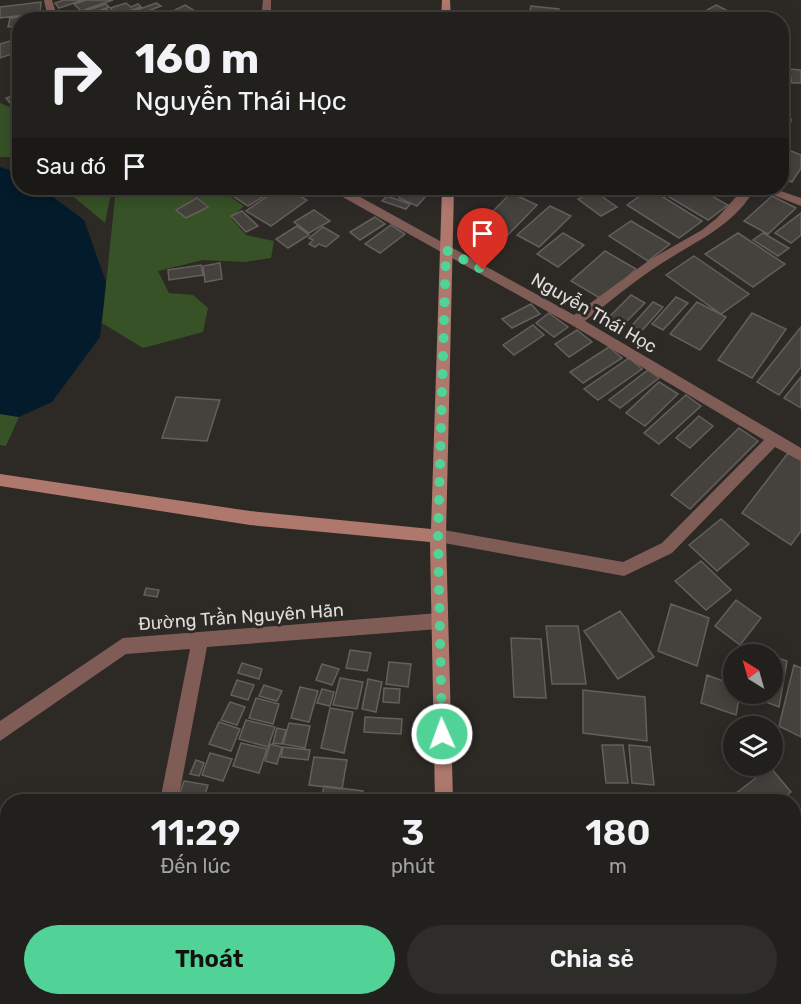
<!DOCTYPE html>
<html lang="vi">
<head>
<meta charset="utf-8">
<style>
  :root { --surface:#22201c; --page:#2e2d29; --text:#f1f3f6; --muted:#a2a3a3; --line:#3f3e3b; --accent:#51d397 }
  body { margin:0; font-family:Rubik,sans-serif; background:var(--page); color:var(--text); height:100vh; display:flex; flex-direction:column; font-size:22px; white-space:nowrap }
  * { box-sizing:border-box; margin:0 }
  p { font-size:20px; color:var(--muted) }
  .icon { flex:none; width:33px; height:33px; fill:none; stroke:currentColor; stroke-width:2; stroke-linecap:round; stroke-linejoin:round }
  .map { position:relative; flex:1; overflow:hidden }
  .details { position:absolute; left:0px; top:794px; width:801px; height:212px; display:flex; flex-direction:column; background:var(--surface); border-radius:24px 24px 0 0; box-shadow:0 3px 15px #0003,0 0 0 2px var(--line) }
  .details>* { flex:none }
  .hud { position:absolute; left:12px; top:12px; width:777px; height:183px; border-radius:24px; box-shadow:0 3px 15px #0003,0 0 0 2px var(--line); background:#22201c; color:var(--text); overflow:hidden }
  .needle { width:39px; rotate:323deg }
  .fabs { position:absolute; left:723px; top:644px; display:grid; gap:12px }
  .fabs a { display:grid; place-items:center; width:60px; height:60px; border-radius:50%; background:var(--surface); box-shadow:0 3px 15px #0003,0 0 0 2px var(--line); font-size:30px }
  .pin { position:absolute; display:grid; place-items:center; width:51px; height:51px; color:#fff; margin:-62px -26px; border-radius:50% 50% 50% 0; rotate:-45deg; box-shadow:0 0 6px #0007 }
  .pin .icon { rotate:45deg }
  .me { position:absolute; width:66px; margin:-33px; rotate:358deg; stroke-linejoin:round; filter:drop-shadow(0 0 4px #0008) }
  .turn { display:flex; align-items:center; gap:21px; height:126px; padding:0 24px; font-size:27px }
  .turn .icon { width:78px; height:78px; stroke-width:2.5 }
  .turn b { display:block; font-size:42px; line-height:51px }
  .then { display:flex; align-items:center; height:57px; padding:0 24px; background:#0003; gap:12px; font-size:22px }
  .eta { display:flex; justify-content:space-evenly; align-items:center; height:102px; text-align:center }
  .eta b { font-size:36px; font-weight:600; line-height:42px }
  .cta { display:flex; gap:12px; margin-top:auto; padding:12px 24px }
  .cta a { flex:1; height:69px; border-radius:36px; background:var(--accent); color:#111; font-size:24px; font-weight:600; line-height:69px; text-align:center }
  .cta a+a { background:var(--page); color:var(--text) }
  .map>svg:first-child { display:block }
</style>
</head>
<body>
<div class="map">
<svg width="801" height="1004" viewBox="0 0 801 1004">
  <rect width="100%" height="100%" fill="#2d2a26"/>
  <path fill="#375226" d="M0 103 19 111V157H0Z
    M63 188H112L105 223Z
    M116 188H217L244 206 231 218 246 235 274 241 271 258 244 262 203 260 158 271 169 293 193 295 208 308 203 332 143 348 102 323Z
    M0 414 19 417 6 446 0 445Z"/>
  <path fill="#041b2b" d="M0 167 19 173 20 188H41L84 220 106 282 100 337 52 402 19 417 0 414Z"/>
  <path fill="#45413d" stroke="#635f5b" stroke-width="1.5" d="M64 0H83L59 8 55 3Z
    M86 0H113L81 11 74 4Z
    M41 2 40 13 0 18V7Z
    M126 3 131 7 138 4 141 7 118 15 110 8Z
    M156 3 161 6 135 16 131 12Z
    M106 4 109 7 74 20 61 19Z
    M185 5 195 11 178 18 169 13Z
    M716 5 728 11 718 16 707 10Z
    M531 6 559 9 557 20H528Z
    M107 9 111 13 92 20 80 18Z
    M704 11 718 16H719L715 20 699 17Z
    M41 15 40 20H20V26L8 27 10 18Z
    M13 40 20 47V51L0 58V44Z
    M789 69 801 70V83H792Z
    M20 93V102L12 105 6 98Z
    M791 151 801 155V168L792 182 782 178V165Z
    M231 188H277L248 206 225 191Z
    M279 188H285L307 200 271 226 246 211Z
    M654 188H717L708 194 728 205 708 220Z
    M407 189 426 196 417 206 399 198Z
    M650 189 702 221 679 238 627 205Z
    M594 191 617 207 601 216 578 199Z
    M511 193 537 205 506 237 479 225Z
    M387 196 410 204 406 209 382 201Z
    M772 196 796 208 768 234 744 221Z
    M197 198 208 207 186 218 176 210Z
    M550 206 571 216 539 247 517 235Z
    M314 210 330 221 309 233 294 222Z
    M242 211 258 226 246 232 231 216Z
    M801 213V235L791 243 775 233Z
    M375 217 385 224 360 240 350 232Z
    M631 221 670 244 648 261 609 236Z
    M391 225 405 234 380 253 365 244Z
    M297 226 309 235 288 248 276 239Z
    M323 227 339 236 326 247 319 244 315 247 309 244 313 240 309 238Z
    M563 233 584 245 558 267 537 254Z
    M738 233 785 264 753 287 705 254Z
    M763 233 789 248 778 256 753 240Z
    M605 251 636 269 603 300 571 281Z
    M694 256 749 294 721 314 666 275Z
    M220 263 222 279 205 282 203 266Z
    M201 265 203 275 169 280 168 270Z
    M631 295 645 303 621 327 607 319Z
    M676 297 688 303 663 330 652 324Z
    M653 302 663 307 637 336 627 331Z
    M697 302 726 317 700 350 670 334Z
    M531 304 540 314 512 328 502 319Z
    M549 313 568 327 554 337 536 323Z
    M752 313 786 329 752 378 718 360Z
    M533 325 544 335 514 355 503 345Z
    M801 327V367L779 395 757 382Z
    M577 330 592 342 569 357 555 344Z
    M609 347 622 358 583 383 570 372Z
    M629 358 642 369 598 400 584 389Z
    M648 370 659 378 620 408 609 400Z
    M801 377V408L784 398Z
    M659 382 678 394 645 426 626 413Z
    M686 395 701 406 659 444 644 433Z
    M176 397 220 400 207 441 162 438Z
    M699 416 713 426 690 448 676 438Z
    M739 428 758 441 690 509 671 495Z
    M788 453 801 460V531L791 545 742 513Z
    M721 519 749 544 717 571 689 545Z
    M701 561 731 590 706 610 675 581Z
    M146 588 159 590 157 597 144 595Z
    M736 600 761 618 740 645 715 626Z
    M671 604 709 618 697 666 658 651Z
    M620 611 654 657 618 679 584 631Z
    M546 626H578L586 684H552Z
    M511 638 541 639 546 698 514 697Z
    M350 650 371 653 367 671 346 668Z
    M772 656 787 661 779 707 743 693H772Z
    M389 662 411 664 408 687 386 684Z
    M242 663 262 669 259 679 238 673Z
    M322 664 339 669 332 685 316 680Z
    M794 665 801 668V737L779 726Z
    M707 675 734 685V693H740L736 715 701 703Z
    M340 678 363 682 357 709 333 705Z
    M368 679 382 682 376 712 362 709Z
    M237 680 254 685 248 700 231 695Z
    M264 685 282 691 277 701 259 696Z
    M300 687 318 691 309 722 291 718Z
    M384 688 400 689 399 703 383 702Z
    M322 689 334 692 330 706 317 703Z
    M583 690 645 697 647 741 583 733Z
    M256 698 279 704 273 724 249 718Z
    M230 702 245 707 237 725 221 720Z
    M330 708 353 712 344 753 321 748Z
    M365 717 402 719 401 734 364 732Z
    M246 720 275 727 268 747 239 739Z
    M219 722 240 729 231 751 209 744Z
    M289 723 310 726 305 748 283 744Z
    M277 728 286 730 282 744 273 743Z
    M241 743 267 749 259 773 233 766Z
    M270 744 282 747 277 764 265 761Z
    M602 745H623L628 783H606Z
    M629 745 650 747 654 785 632 783Z
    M283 747 310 750 308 760 281 757Z
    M210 753 232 759 223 781 202 775Z
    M314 757 347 760 342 789 309 785Z
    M196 760 204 763 199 776 190 774Z
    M770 767 791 792 779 801H735L731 797Z
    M184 781 208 785 203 801H177Z
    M324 786 363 791 361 801H321Z
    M801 829V862L794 868V835Z
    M801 874V899L794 890V881Z"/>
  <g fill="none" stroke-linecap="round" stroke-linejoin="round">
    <path fill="#805c56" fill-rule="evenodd" d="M44 0H52L56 13 61 20H52L47 14Z
      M263 0H271V20H261Z
      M782 106 786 107 792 120 787 136 782 139Z
      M331 188H344L574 315 651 259 702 230 717 218 744 188H755C735 226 694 242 659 265 633 282 609 302 585 321L801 448V461L775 447 672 553 624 576 433 541 430 536 433 531 438 529 623 562 662 543 764 440 570 324 332 191Z
      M756 188H772L801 198V206Z
      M439 613 445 616 447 621 445 626 439 629 207 647 178 801H160L190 649 126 654 0 741V721L123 638Z
      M120 998H140V1004H118Z"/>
    <path fill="#af786d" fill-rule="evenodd" d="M442 0H450L451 20H441Z
      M442 188H454L446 536 453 801H435L430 542 250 525 0 486V474L250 511 431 529Z
      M439 998H459L460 1004H438Z"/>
  </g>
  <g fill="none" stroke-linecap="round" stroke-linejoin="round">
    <path stroke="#51d397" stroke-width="10" stroke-dasharray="0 18" d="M442 734 438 536 446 250 483 270"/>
  </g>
  <g text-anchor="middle" stroke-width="6" stroke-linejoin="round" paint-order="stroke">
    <g font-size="18" fill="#e0dddb" stroke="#2d2a26">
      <text transform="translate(594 313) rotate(30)" y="6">Nguyễn Thái Học</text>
      <text transform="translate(241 617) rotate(-4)" y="6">Đường Trần Nguyên Hãn</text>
    </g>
  </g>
</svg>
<div class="fabs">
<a><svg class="needle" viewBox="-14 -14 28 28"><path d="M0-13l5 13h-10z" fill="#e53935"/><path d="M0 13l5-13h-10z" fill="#a2a3a3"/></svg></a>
<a><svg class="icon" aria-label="layers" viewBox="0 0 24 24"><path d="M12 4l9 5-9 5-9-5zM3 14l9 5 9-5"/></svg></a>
</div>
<div class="pin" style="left:483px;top:270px;background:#d93025"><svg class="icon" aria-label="arrive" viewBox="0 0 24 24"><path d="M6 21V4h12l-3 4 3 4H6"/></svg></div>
<svg class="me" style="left:442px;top:734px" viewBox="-20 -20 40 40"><circle r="17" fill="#51d397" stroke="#fff" stroke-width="3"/><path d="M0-11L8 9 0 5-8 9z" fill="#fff"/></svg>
<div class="hud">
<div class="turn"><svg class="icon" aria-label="right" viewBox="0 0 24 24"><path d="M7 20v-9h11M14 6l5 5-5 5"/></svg><div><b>160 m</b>Nguyễn Thái Học</div></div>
<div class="then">Sau đó<svg class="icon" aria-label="arrive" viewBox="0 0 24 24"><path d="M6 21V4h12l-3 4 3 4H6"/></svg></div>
</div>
<section class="details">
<div class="eta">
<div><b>11:29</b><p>Đến lúc</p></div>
<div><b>3</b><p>phút</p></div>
<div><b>180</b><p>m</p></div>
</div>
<div class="cta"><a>Thoát</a><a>Chia sẻ</a></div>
</section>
</div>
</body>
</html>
